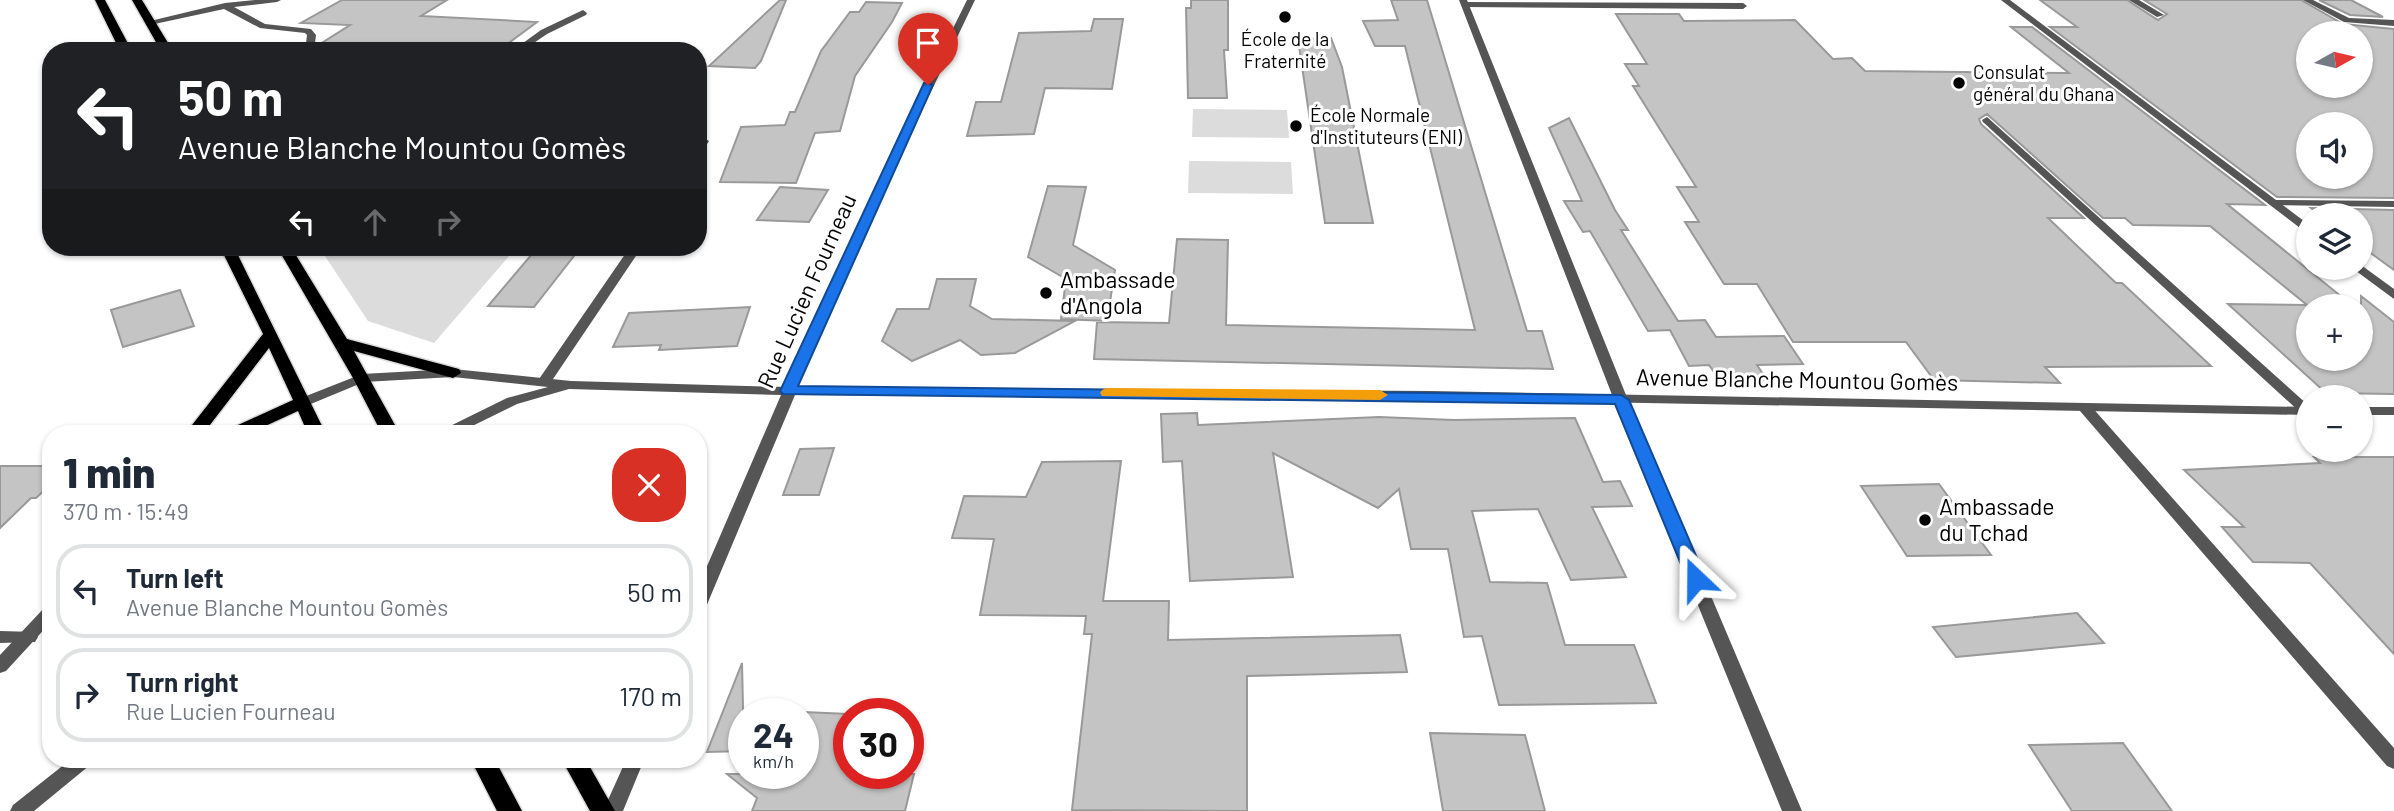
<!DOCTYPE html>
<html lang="en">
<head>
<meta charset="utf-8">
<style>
  :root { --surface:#fff; --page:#f6f6f7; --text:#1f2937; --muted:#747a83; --line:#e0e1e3 }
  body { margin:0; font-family:Barlow,sans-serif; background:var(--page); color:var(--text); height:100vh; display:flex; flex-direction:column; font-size:26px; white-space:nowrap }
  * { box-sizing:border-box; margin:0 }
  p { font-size:23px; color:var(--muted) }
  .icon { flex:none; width:38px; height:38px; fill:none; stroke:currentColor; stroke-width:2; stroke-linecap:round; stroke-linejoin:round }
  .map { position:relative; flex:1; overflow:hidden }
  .panel { position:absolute; left:42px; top:425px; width:665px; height:343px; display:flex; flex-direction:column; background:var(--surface); border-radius:28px; box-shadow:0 2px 5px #0004 }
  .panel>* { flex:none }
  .top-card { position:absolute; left:42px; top:42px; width:665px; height:214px; border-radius:28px; box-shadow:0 2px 5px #0004; background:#202124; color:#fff; overflow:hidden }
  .needle { width:46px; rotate:82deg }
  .tools { position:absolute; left:2296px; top:21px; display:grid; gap:14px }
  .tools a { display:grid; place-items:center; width:77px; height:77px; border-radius:50%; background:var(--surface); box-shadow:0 2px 5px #0004; font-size:35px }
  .speed { position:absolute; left:728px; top:698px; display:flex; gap:14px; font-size:35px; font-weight:700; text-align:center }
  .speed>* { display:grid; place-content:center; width:91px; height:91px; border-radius:50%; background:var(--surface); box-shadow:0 2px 5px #0004; line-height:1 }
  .speed small { font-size:18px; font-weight:400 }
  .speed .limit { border:10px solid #d22; background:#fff; color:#111 }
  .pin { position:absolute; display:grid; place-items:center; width:60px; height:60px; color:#fff; margin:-72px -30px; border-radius:50% 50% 50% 0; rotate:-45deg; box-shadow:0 0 7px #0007 }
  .pin .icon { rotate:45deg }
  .me { position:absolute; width:77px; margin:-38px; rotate:337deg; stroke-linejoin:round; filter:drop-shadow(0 0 5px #0008) }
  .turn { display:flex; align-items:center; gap:24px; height:147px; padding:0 21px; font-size:32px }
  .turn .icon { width:91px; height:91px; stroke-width:2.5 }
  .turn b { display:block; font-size:49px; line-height:60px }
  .lanes { display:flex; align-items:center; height:66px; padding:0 21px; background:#0003; justify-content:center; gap:35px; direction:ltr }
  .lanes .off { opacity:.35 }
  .round { display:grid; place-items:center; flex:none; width:74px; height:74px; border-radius:28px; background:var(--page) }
  .overview { display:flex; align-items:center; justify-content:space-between; height:119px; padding:0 21px }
  h1 { font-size:42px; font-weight:800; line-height:52px }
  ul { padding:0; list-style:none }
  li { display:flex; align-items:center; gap:21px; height:94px; margin:0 14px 10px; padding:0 7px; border:4px solid var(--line); border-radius:28px }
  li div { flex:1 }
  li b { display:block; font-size:26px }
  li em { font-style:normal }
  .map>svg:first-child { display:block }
</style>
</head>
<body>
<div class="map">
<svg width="2394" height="811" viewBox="0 0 2394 811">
  <rect width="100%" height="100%" fill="#fff"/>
  <path fill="#dcdcdc" d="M1193 109 1287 110 1289 138 1192 137Z
    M1189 161 1291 162 1293 194 1188 193Z
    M319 247H517L434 343 368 321Z"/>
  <path fill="#c4c4c4" stroke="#999" stroke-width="2" fill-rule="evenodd" d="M342 0H447L421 16 537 22 498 51H416L317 46 350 25 301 23Z
    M780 0H786L761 61 755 68 709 66Z
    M1191 0H1228V50H1224L1227 98H1188L1186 8H1191Z
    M1391 0H1427L1527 331H1542L1553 369 1094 359 1097 322 1169 323 1177 239 1228 240 1226 325 1475 330 1405 46H1375L1363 21 1398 20Z
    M2040 0H2127L2158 20 2167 14 2144 0H2301L2343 24 2394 29V198L2277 197 2050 27H2077ZM2308 33H2361V86H2308ZM2308 124H2361V177H2308Z
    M2319 0H2351L2383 17 2350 15Z
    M866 2 902 3 892 22 855 76 840 131 815 133 796 183 720 182 741 127 785 125 790 112H795L821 51 850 12H859Z
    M1616 14H1679L1684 21 1795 20 1833 59 1852 58 1865 71 2069 73 2011 27H2032L2265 205 2227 204 2353 306H2308V359H2361V296L2394 322V394L2326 393 2228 304 2307 305 2210 226 2133 225 2125 218H2103L1987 114 1979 119 1981 124 2084 218H2048L2116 283H2122L2211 366 2045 367 2060 383 1934 380 1906 342H1793L1757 284H1724L1685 222H1699L1677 187H1696L1633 86H1639L1625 64H1647Z
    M1094 19H1123L1112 89 1045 88 1034 134 967 136 976 102H1001L1019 33 1091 31Z
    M1331 38 1342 67 1373 223H1325L1298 39Z
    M1569 118 1615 210 1628 230H1621L1678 321 1705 320 1716 337 1784 336 1803 364 1757 365 1767 380 1723 382V373L1714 372 1709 365 1689 366 1670 330 1648 331 1590 231 1583 232 1564 201H1582L1549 128Z
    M1048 186 1086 187 1073 245 1115 270 1107 321 1061 319 1066 279 1028 257Z
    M780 187 828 190 809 222 757 220Z
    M2311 208 2394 210V270L2361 246V215H2320Z
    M538 247H581L534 307 488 306Z
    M937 279H976L970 306 992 319 1075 321 1015 353 981 355 960 340 912 361 882 341 897 309H929Z
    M180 290 194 326 123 347 111 310Z
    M750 307 737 346 659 350 661 345 613 347 629 313Z
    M1197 413 1198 425 1379 417 1454 420 1575 418 1603 482 1620 481 1632 506 1592 507 1626 577 1571 580 1538 509 1472 511 1490 582 1547 583 1565 645H1634L1656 703 1499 705 1482 636 1464 637 1448 549H1411L1399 489 1378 508 1273 453 1293 577 1190 581 1182 461 1163 462 1161 414Z
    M834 448 819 495H783L800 449Z
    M2314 457H2394V654L2310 563 2253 562 2222 527H2244L2184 470 2320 463Z
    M1121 461 1103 601H1169L1168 640 1400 635 1407 672 1247 676V811L1072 810 1092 634H1084L1086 616 980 615 994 539 952 538 964 496 1026 497 1042 462Z
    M0 466H51V484L36 498H31L0 528Z
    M1939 484 1991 555 1907 556 1861 486Z
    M2077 613 2104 643 1956 657 1933 627Z
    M742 663 744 751 707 752Z
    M803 712 849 714V774H914L905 811H752L757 798 727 774H803Z
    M1430 733 1525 735 1545 811H1443Z
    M2123 743 2172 811H2072L2029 745Z"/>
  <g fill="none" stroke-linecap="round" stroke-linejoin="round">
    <defs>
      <path id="primary" d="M95 0H105L132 51H120Z
        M132 0H142L173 51H161Z
        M220 247H234L326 434H308L298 411 248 434H224L227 430 293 400 269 348 203 434H185L263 334Z
        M277 247H291L347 339 459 369 461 373 453 378 354 351 400 434H382L353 378Z
        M471 760H495L522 811H497Z
        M562 760H586L615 811H590Z"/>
    </defs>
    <use href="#primary" stroke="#dbdbdb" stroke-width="3"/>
    <path fill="#555" fill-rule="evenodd" d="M255 0H281L277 2 234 7 265 24 311 29 316 35 314 51H305L307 35 305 33 260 28 224 9 150 25 146 22 225 3Z
      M2129 0H2139L2164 15 2157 17Z
      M1462 2 1743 3 1747 6 1743 9 1465 7 1461 4Z
      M583 10 587 13 586 15 547 34 522 51H512L541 30Z
      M704 138 709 141 702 152 698 153V142Z
      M2274 200 2394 201V207L2270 205 2268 203Z
      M630 247H642L549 385H539L537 382Z
      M0 631 35 632 38 637 35 642 0 643Z"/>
    <path fill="#555" fill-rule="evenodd" d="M1459 0H1467L1628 400 1802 811H1782L1614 400Z
      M2001 0H2010L2308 224V232L2304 231Z
      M2303 0H2313L2349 18 2394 20V26L2344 22Z
      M1987 117 2308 405V415L2302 414 1983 122 1982 120Z
      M2361 265 2394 289V299L2352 268H2361Z
      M2085 404 2090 405 2394 748V769L2387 766 2080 411 2078 408 2080 405Z
      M51 605V622L6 671 0 673V655L45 607Z
      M70 760H92L90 765 34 811H10L13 805Z"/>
    <path fill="#555" fill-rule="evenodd" d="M967 0H975L903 150 798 387 1430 391 2308 407V415L1430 399 795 395 706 607 704 611 698 613V587L781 395 569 389 517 404 456 434H438L440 431 507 398 548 387 453 377 364 382 306 406H296L294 403 296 400 362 374 453 369 571 381 785 387 893 150Z
      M2361 407H2394V415H2361Z
      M626 760H644L623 811H603Z"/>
    <use href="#primary" fill="#000" fill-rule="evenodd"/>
  </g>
  <path fill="#1a73e8" stroke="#114b97" stroke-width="2" d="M924 83 933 85 798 386 1621 395 1629 400 1706 579 1703 584H1690L1687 579 1615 404 783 394 780 391Z"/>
  <path fill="#f59e0b" d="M1107 388 1380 390 1388 395 1380 400 1102 396 1100 393 1102 390Z"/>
  <g fill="#000" stroke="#fff" stroke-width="2.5">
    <circle cx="1285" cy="17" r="7"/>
    <circle cx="1959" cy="83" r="7"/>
    <circle cx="1296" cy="126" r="7"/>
    <circle cx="1046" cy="293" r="7"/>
    <circle cx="1925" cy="520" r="7"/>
  </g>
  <g text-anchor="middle" stroke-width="6" stroke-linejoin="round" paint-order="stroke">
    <g font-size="19" fill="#000" stroke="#fff" text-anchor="start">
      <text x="1285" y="46" text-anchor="middle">École de la<tspan x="1285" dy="22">Fraternité</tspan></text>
      <text x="1973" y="79">Consulat<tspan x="1973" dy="22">général du Ghana</tspan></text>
      <text x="1310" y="122">École Normale<tspan x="1310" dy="22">d'Instituteurs (ENI)</tspan></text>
    </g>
    <g font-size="23" fill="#000" stroke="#fff" text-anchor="start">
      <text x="1060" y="288">Ambassade<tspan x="1060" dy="26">d'Angola</tspan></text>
      <text x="1939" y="515">Ambassade<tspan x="1939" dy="26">du Tchad</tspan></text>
    </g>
    <g font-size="23" fill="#000" stroke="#fff">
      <text transform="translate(807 291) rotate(-66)" y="8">Rue Lucien Fourneau</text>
      <text transform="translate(1797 380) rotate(1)" y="8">Avenue Blanche Mountou Gomès</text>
    </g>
  </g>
</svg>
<div class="tools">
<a><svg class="needle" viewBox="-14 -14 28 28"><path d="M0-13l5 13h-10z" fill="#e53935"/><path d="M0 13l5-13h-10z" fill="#747a83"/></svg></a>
<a><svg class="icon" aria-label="sound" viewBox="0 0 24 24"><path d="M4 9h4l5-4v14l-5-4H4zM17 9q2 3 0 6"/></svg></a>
<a><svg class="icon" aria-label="layers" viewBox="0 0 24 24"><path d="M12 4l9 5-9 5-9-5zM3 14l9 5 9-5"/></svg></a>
<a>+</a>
<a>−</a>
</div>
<div class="speed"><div>24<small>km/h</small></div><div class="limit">30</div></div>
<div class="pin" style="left:928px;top:85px;background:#d93025"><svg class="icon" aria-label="arrive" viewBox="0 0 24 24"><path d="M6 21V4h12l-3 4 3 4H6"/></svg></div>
<svg class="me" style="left:1696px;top:579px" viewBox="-20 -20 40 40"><path d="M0-17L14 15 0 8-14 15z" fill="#1a73e8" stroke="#fff" stroke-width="4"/></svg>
<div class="top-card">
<div class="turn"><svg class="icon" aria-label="left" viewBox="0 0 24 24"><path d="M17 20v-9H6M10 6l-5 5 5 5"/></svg><div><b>50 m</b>Avenue Blanche Mountou Gomès</div></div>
<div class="lanes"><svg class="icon" aria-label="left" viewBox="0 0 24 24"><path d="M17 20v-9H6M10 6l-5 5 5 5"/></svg><svg class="icon off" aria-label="ahead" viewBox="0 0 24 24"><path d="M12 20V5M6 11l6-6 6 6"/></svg><svg class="icon off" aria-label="right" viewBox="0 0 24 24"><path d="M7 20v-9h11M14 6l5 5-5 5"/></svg></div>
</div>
<section class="panel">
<div class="overview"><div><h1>1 min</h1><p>370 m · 15:49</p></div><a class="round" style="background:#d93025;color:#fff"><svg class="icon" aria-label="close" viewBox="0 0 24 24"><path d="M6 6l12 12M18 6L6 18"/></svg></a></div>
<ul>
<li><svg class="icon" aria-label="left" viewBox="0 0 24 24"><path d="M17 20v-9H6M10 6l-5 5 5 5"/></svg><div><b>Turn left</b><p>Avenue Blanche Mountou Gomès</p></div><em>50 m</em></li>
<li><svg class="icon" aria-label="right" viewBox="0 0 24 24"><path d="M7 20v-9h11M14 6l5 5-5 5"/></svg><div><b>Turn right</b><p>Rue Lucien Fourneau</p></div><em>170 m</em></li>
</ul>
</section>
</div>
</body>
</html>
